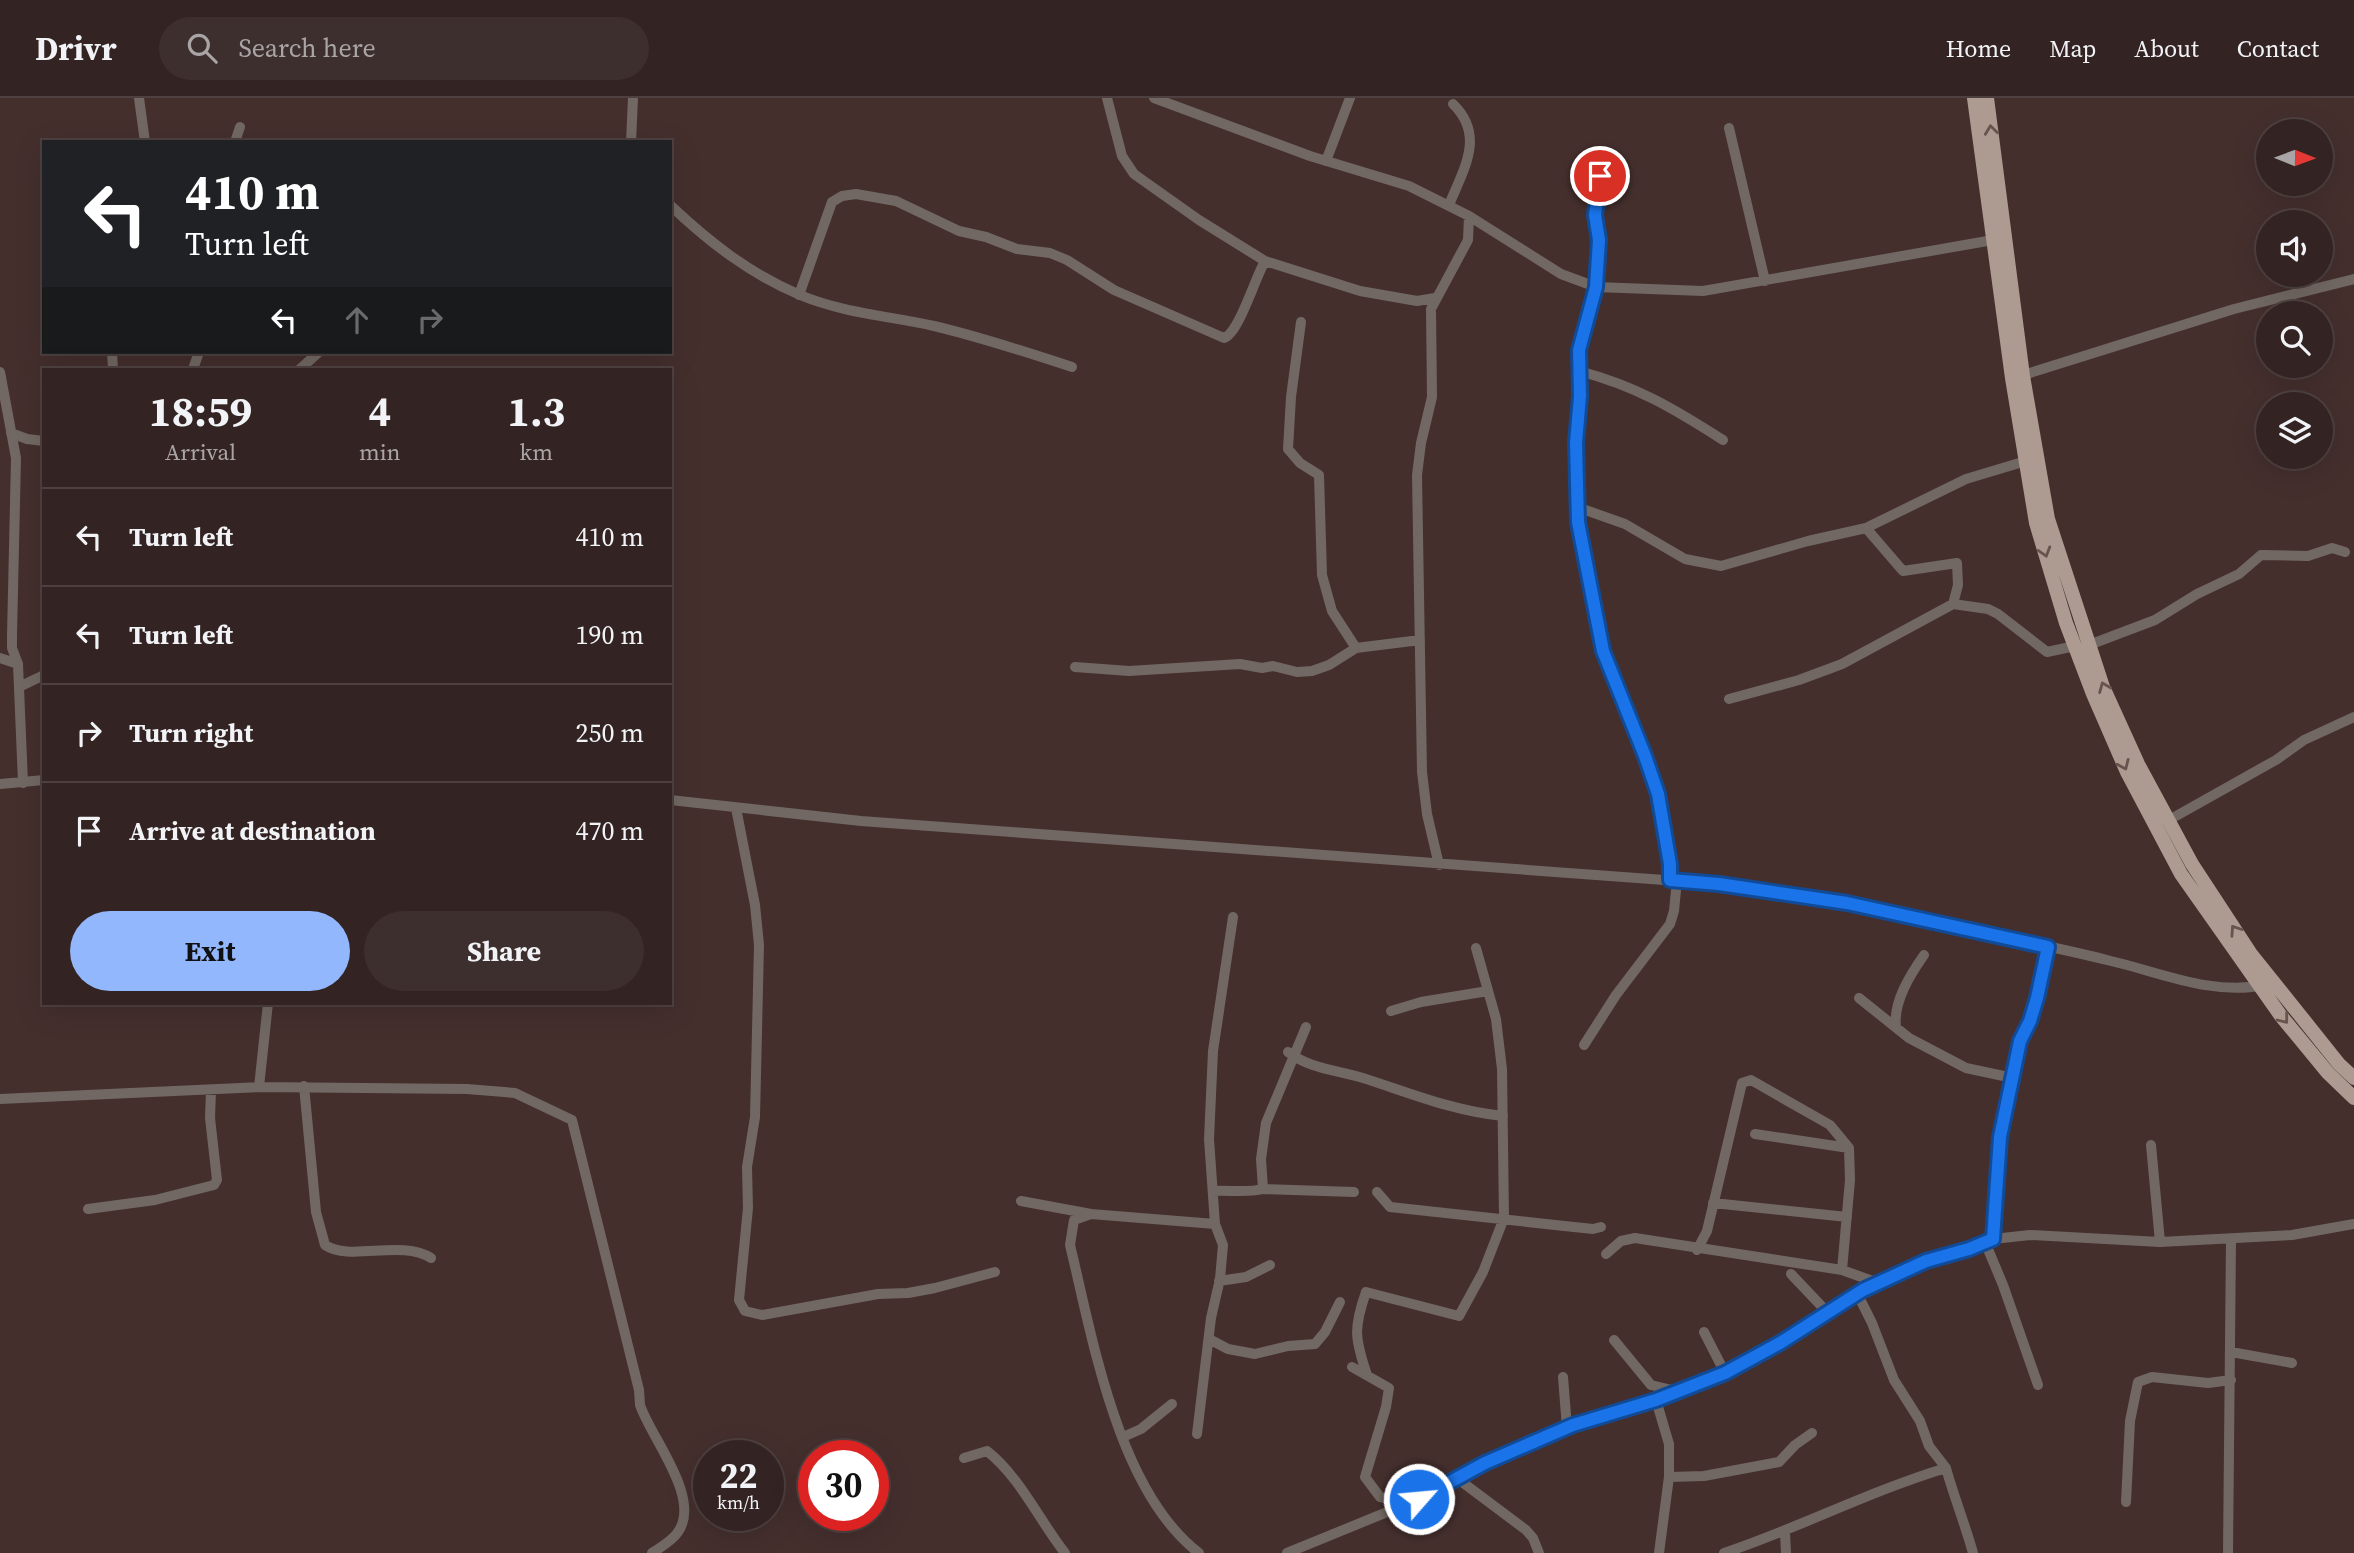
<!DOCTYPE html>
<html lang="en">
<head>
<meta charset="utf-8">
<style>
  :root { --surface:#332322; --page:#3e2f2f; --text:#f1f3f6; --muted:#a9a4a5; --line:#4e4040; --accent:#93b7fd }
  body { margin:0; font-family:"Source Serif 4",serif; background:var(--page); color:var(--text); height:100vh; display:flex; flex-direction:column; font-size:26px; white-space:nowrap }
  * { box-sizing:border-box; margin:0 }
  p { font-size:23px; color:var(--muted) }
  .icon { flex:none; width:38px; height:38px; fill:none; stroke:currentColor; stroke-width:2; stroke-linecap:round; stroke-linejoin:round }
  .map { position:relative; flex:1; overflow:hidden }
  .panel { position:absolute; left:42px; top:270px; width:630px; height:637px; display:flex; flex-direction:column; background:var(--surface); border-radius:0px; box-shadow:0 7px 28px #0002,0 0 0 2px var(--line) }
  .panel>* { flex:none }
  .guide { position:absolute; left:42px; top:42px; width:630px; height:214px; border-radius:0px; box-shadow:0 7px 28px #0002,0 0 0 2px var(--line); background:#202124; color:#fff; overflow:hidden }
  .needle { width:46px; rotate:91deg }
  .controls { position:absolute; left:2256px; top:21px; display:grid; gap:14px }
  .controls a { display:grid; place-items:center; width:77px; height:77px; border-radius:50%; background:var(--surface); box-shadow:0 7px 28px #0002,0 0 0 2px var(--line); font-size:35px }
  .speed { position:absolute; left:693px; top:1342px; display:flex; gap:14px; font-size:35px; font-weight:700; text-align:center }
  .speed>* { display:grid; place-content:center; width:91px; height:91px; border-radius:50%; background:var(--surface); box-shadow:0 7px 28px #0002,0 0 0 2px var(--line); line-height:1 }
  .speed small { font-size:18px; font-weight:400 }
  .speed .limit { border:10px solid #d22; background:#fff; color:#111 }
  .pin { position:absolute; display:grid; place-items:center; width:60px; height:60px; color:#fff; margin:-30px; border:4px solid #fff; border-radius:50%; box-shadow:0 2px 7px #0007 }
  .me { position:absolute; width:77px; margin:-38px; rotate:63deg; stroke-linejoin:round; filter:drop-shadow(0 0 5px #0008) }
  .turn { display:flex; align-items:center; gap:24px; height:147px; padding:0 28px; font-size:32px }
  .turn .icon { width:91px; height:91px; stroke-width:2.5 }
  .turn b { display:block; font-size:49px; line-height:60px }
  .lanes { display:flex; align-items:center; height:66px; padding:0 28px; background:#0003; justify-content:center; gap:35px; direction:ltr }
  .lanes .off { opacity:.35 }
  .eta { display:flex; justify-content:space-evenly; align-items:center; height:119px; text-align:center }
  .eta b { font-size:42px; font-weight:700; line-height:49px }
  .button { display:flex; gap:14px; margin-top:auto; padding:14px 28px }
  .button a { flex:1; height:80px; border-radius:42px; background:var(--accent); color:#111; font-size:28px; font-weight:700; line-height:80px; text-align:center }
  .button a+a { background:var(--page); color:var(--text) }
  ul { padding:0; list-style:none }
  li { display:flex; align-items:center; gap:21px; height:98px; padding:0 28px; border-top:2px solid var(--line) }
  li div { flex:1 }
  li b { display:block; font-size:26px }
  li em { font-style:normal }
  header { display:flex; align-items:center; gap:42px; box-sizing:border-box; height:98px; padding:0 35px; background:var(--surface); border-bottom:2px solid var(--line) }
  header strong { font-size:33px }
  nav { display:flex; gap:38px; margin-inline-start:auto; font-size:24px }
  .search { width:490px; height:63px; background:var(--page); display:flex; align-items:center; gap:18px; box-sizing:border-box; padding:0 24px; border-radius:38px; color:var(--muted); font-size:26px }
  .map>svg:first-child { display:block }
</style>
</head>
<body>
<header>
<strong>Drivr</strong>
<div class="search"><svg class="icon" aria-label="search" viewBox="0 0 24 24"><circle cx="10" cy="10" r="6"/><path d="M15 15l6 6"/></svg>Search here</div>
<nav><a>Home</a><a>Map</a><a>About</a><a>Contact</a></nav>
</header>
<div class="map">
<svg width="2354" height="1455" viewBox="0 0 2354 1455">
  <rect width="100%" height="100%" fill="#442f2d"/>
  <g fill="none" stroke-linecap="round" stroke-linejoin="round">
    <path stroke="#726863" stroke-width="10" d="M139 0 145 44
      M1107 0 1122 58 1134 76 1199 122 1265 163 1360 193 1417 203 1435 200
      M1154 0 1310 58 1409 88 1469 118 1561 176 1596 189 1703 193 1993 142
      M1729 30 1765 183
      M235 44 240 29
      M631 44 633 0
      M1326 63 1350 0
      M1600 78 1595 117 1599 142 1596 189 1579 252 1580 298 1576 345 1578 424 1603 553 1645 658 1658 696 1670 766V782
      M670 107C709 144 750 176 800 197 843 215 889 218 934 228 981 239 1026 254 1072 269
      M1449 107C1463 72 1486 38 1453 6
      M799 197 832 104 842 98 856 96 896 103 959 133 986 139 1017 151 1050 155 1067 162 1114 192 1224 240C1239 235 1255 180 1265 163
      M1301 224 1291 299 1288 351 1300 365 1319 377 1322 477 1332 513 1356 550 1420 542
      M112 254 113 271
      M193 271 199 254
      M300 271 319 254
      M1579 273C1636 288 1673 310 1723 342
      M0 274 16 360 12 538V550L18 566 23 685
      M2017 279 2234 211 2354 181
      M11 335 27 341 44 343
      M1577 409 1625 426 1685 461 1721 468 1808 443 1866 430 1966 381 2026 363
      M1866 430 1903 473 1957 465 1958 487 1953 506 1988 511 1998 516 2047 554 2075 548
      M2089 547 2155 522 2197 496 2239 476 2261 457 2308 458 2332 450 2345 454
      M0 560 18 566
      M1075 569 1129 573 1240 566 1262 570 1273 568 1297 574 1312 573 1329 567 1356 550
      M19 589 44 577
      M1729 601 1799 582 1842 566 1953 506
      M0 686 44 682
      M670 702 861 723 1719 786C1811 800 1901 816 1992 836 2031 845 2072 853 2111 863 2159 874 2213 898 2263 887
      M736 710 755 807 759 847 755 1019 747 1069 748 1110 739 1202 745 1213 762 1217 878 1196 908 1195 935 1190 995 1174
      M2169 722 2276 662 2304 642 2354 619
      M1439 767 1427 716 1422 674 1417 377 1421 345 1432 299 1431 211 1468 142 1469 118
      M1859 900 1909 940 1966 970 2013 980
      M1391 913 1421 904 1488 893
      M1896 929C1893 904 1910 877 1924 857
      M1584 947 1616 897 1670 826 1674 813 1677 782
      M1288 954C1310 971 1337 972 1363 980 1410 995 1453 1013 1503 1018
      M304 988 316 1114 325 1147C350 1164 401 1141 431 1160
      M259 989 268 905
      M0 1001 259 989 467 991 515 995 572 1022 639 1292 640 1307C651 1340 702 1400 678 1434 672 1443 661 1449 652 1455
      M1755 1036 1849 1050
      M2151 1047 2160 1144
      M1263 1091 1354 1094
      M1213 1093C1230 1092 1247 1095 1263 1091L1261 1061 1266 1025 1306 929
      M1377 1094 1390 1109 1555 1127 1593 1131 1601 1129
      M1021 1103 1091 1116 1215 1126
      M1713 1105 1847 1119
      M88 1111 155 1102 214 1087 217 1082 210 1020 211 993
      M1091 1116 1074 1122 1070 1147C1093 1242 1118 1393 1199 1455
      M1993 1141 2000 1039 2020 943 2030 923 2037 900 2048 849
      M1985 1144 2003 1187 2038 1287
      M1697 1152 1707 1133 1742 985 1751 982 1830 1027 1849 1050 1850 1082 1842 1172
      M1606 1156 1621 1143 1635 1140 1842 1172 1881 1186
      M1791 1176 1828 1215
      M1219 1183 1246 1179 1270 1167
      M1704 1234 1725 1275
      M1209 1241 1228 1251 1255 1256 1288 1248 1315 1246 1325 1234 1340 1204
      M1614 1242 1651 1287 1676 1293
      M2231 1254 2292 1265
      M1352 1269 1389 1290 1386 1309 1365 1379 1380 1399 1409 1405
      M1367 1277C1355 1241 1353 1231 1366 1194L1459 1218 1483 1174 1504 1120 1502 971 1496 921 1476 850
      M1563 1279 1567 1330
      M1656 1302 1669 1346V1379L1659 1455
      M1197 1336 1211 1220 1220 1181 1223 1147 1215 1126 1209 1041 1213 953 1233 819
      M1123 1339 1141 1331 1172 1306
      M964 1360 987 1353C1020 1379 1039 1422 1065 1455
      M1946 1370C1954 1399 1965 1426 1973 1455
      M1669 1379 1704 1378 1779 1364 1795 1347 1812 1335
      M1458 1381 1526 1432 1533 1440 1539 1455
      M2126 1404 2130 1323 2138 1284 2152 1279 2208 1285 2231 1282
      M1785 1434 1786 1455
      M1287 1455 1419 1401 1485 1365 1573 1327 1656 1302 1725 1275 1781 1245 1863 1192 1926 1163 1969 1151 1993 1141 2030 1137 2160 1144 2292 1137 2354 1126
      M1724 1455C1799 1430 1870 1393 1946 1370L1929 1348 1920 1323 1894 1282 1872 1225 1858 1197
      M2228 1455 2231 1141"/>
    <path stroke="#ad9a90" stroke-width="14" d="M1974 0 2012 280 2036 425 2066 525 2093 596 2127 674 2181 776 2281 918 2328 975 2354 1000
      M1987 0 2023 278 2048 421 2103 589 2138 666 2192 766 2251 856 2339 966 2354 980"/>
  </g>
  <defs><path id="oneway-chevron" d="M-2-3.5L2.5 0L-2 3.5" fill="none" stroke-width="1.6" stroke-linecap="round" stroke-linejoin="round" transform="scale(1.75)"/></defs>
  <g stroke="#67544f">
    <use href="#oneway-chevron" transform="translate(1991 32) rotate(-97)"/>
    <use href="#oneway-chevron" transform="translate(2045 454) rotate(73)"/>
    <use href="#oneway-chevron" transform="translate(2104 589) rotate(-112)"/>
    <use href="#oneway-chevron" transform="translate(2124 667) rotate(66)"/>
    <use href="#oneway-chevron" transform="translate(2235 832) rotate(-124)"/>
    <use href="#oneway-chevron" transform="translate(2284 921) rotate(52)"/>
  </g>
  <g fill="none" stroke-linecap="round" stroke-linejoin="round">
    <defs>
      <path id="route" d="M1419 1401 1485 1365 1573 1327 1656 1302 1725 1275 1780 1245 1863 1192 1926 1163 1969 1151 1993 1141 2000 1039 2020 943 2030 923 2037 900 2048 849 1847 805 1719 786 1670 782V766L1658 696 1645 658 1603 553 1578 424 1576 345 1580 298 1579 252 1596 189 1599 142 1595 117 1600 78"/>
    </defs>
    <use href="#route" stroke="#114b97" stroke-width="18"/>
    <use href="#route" stroke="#1a73e8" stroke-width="12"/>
  </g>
</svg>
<div class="controls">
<a><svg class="needle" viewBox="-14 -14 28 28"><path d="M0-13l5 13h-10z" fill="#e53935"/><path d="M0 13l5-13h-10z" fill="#a9a4a5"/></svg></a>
<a><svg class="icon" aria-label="sound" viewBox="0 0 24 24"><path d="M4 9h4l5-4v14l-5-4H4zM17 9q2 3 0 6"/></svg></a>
<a><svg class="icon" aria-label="search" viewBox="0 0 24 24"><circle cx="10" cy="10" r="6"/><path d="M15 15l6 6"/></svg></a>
<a><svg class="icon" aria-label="layers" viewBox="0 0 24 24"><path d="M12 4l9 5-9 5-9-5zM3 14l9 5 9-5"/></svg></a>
</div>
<div class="speed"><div>22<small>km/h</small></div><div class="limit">30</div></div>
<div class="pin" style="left:1600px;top:78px;background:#d93025"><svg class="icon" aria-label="arrive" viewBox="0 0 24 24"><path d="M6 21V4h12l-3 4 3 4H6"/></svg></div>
<svg class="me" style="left:1419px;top:1401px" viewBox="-20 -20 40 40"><circle r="17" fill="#1a73e8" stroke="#fff" stroke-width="3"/><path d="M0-11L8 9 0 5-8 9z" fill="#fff"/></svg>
<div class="guide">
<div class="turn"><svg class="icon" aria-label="left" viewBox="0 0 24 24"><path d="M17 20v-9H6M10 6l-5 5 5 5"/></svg><div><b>410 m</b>Turn left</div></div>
<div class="lanes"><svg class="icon" aria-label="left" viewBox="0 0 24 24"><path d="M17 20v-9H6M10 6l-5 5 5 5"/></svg><svg class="icon off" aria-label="ahead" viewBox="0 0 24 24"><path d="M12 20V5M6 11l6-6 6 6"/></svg><svg class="icon off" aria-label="right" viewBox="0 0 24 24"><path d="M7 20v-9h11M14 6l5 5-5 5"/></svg></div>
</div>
<section class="panel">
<div class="eta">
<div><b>18:59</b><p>Arrival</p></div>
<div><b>4</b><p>min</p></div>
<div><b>1.3</b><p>km</p></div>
</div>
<ul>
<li><svg class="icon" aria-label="left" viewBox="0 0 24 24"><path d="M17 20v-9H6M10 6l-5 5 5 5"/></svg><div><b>Turn left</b></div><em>410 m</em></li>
<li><svg class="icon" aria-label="left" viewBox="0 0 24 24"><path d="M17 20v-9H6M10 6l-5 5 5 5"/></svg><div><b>Turn left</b></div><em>190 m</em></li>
<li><svg class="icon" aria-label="right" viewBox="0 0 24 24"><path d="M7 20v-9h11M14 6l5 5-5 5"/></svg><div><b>Turn right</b></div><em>250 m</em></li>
<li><svg class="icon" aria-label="arrive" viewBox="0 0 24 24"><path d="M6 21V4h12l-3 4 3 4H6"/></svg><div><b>Arrive at destination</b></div><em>470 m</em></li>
</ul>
<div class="button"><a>Exit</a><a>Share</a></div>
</section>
</div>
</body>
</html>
